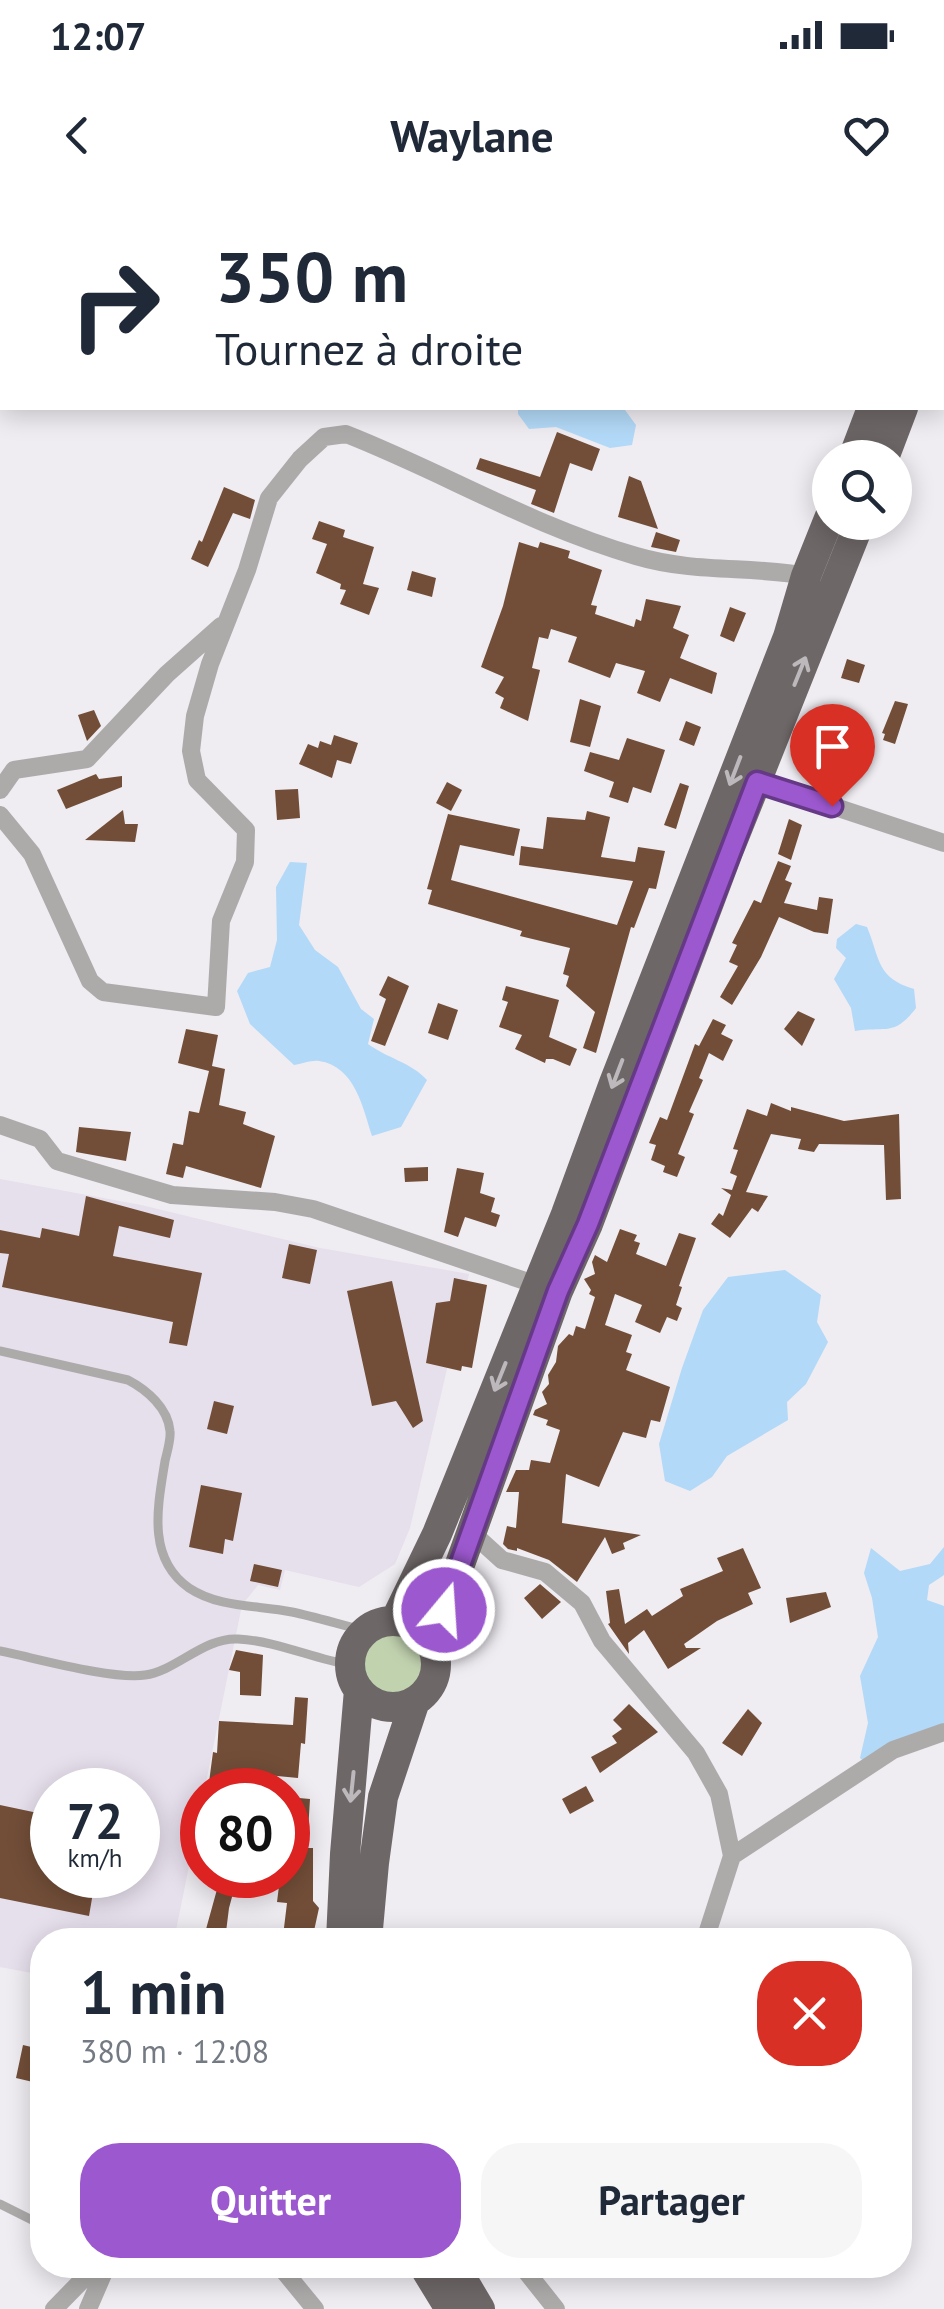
<!DOCTYPE html>
<html lang="fr">
<head>
<meta charset="utf-8">
<style>
  :root { --surface:#fff; --page:#f6f6f7; --text:#1f2937; --muted:#747a83; --accent:#9c58ce }
  body { margin:0; font-family:"PT Sans",sans-serif; background:var(--page); color:var(--text); height:100vh; display:flex; flex-direction:column; font-size:38px; white-space:nowrap }
  * { box-sizing:border-box; margin:0 }
  p { font-size:32px; color:var(--muted) }
  .icon { flex:none; width:55px; height:55px; fill:none; stroke:currentColor; stroke-width:2; stroke-linecap:round; stroke-linejoin:round }
  .map { position:relative; flex:1; overflow:hidden }
  .drawer { position:absolute; left:30px; top:1728px; width:882px; height:350px; display:flex; flex-direction:column; background:var(--surface); border-radius:40px; box-shadow:0 5px 25px #0003 }
  .drawer>* { flex:none }
  .banner { position:absolute; left:0px; top:0px; width:945px; height:210px; box-shadow:0 5px 25px #0003; background:#fff; color:var(--text); overflow:hidden }
  .fabs { position:absolute; left:812px; top:240px; display:grid; gap:20px }
  .fabs a { display:grid; place-items:center; width:100px; height:100px; border-radius:50%; background:var(--surface); box-shadow:0 5px 25px #0003; font-size:50px }
  .speed { position:absolute; left:30px; top:1568px; display:flex; gap:20px; font-size:50px; font-weight:700; text-align:center }
  .speed>* { display:grid; place-content:center; width:130px; height:130px; border-radius:50%; background:var(--surface); box-shadow:0 5px 25px #0003; line-height:1 }
  .speed small { font-size:25px; font-weight:400 }
  .speed .limit { border:15px solid #d22; background:#fff; color:#111 }
  .pin { position:absolute; display:grid; place-items:center; width:85px; height:85px; color:#fff; margin:-102px -42px; border-radius:50% 50% 50% 0; rotate:-45deg; box-shadow:0 0 10px #0007 }
  .pin .icon { rotate:45deg }
  .me { position:absolute; width:110px; margin:-55px; rotate:18deg; stroke-linejoin:round; filter:drop-shadow(0 0 8px #0008) }
  .turn { display:flex; align-items:center; gap:35px; height:210px; padding:0 50px; font-size:45px }
  .turn .icon { width:130px; height:130px; stroke-width:2.5 }
  .turn b { display:block; font-size:70px; line-height:85px }
  .round { display:grid; place-items:center; flex:none; width:105px; height:105px; border-radius:40px; background:var(--page) }
  .summary { display:flex; align-items:center; justify-content:space-between; height:170px; padding:0 50px }
  h1 { font-size:60px; font-weight:800; line-height:75px }
  .action { display:flex; gap:20px; margin-top:auto; padding:20px 50px }
  .action a { flex:1; height:115px; border-radius:40px; background:var(--accent); color:#fff; font-size:40px; font-weight:800; line-height:115px; text-align:center }
  .action a+a { background:var(--page); color:var(--text) }
  .status { display:flex; justify-content:space-between; align-items:center; height:70px; padding:0 50px; background:var(--surface); direction:ltr }
  .status svg { height:28px; fill:currentColor }
  header { display:flex; justify-content:space-between; align-items:center; height:130px; padding:0 50px; background:var(--surface); font-size:45px; font-weight:800 }
  .map>svg:first-child { display:block }
</style>
</head>
<body>
<div class="status"><b>12:07</b><svg viewBox="0 0 49 12"><path d="M0 12V9h3v3zM5 12V6h3v6zM10 12V3h3v9zM15 12V0h3v12zM26 1h20v11H26zM47 4h2v5h-2z"/></svg></div>
<header><svg class="icon" aria-label="back" viewBox="0 0 24 24"><path d="M15 5l-7 7 7 7"/></svg>Waylane<svg class="icon" aria-label="heart" viewBox="0 0 24 24"><path d="M12 20l-8-8c-3-5 5-10 8-4 3-6 11-1 8 4z"/></svg></header>
<div class="map">
<svg width="944" height="2109" viewBox="0 0 944 2109">
  <rect width="100%" height="100%" fill="#efecf2"/>
  <path fill="#e6dfec" fill-rule="evenodd" d="M0 979 141 1005 320 1048 469 1074 410 1328 395 1364 359 1387 285 1370 280 1390 258 1385 242 1405 174 1740H42V1775L0 1767ZM52 1590H138V1675H52Z"/>
  <path fill="#c1d2af" d="M358 1464a36 36 0 1 1 72 0a36 36 0 1 1-72 0Z"/>
  <path fill="#b2d9f7" d="M518 208H618L625 210 636 225 632 245 610 248 556 227 529 229 518 214Z
    M290 662 307 663 299 725 315 750 338 767 361 809 374 819 368 844C387 858 412 863 427 880L401 927 372 936C363 908 355 866 319 861 312 860 301 864 294 865L250 824 237 791 248 773 270 767 277 740 276 687Z
    M856 724 867 727C880 758 876 778 914 789L916 808C894 837 886 826 855 831L851 808 834 779 846 758 836 748 837 739Z
    M785 1070 821 1095 817 1122 828 1142 806 1184 787 1202 788 1220 727 1256 712 1277 690 1291 665 1281 659 1244 682 1168 703 1110 728 1077Z
    M944 1347V1375L929 1385 927 1400 944 1406V1523L865 1562 860 1558 868 1523 860 1476 878 1437 872 1398 864 1373 871 1348 900 1371 930 1364Z"/>
  <path fill="#724e38" d="M557 232 600 249 592 271 570 263 554 313 531 304 536 290 476 269 480 258 540 277Z
    M629 276 641 281 658 329 618 317Z
    M224 287 255 300 250 319 233 313 208 367 191 359 199 340 202 342Z
    M319 321 345 330 343 337 374 347 363 384 379 388 369 415 340 404 346 390 340 389 341 384 316 373 327 344 312 339Z
    M656 332 680 340 676 352 651 347Z
    M519 342 538 348 540 342 570 351 568 358 602 370 591 405 597 406 595 414 634 427 636 419 641 421 646 399 681 406 673 428 689 435 680 458 717 473 712 494 670 478 660 502 637 493 645 471 616 463 610 478 568 462 577 437 551 429 548 439 539 437 532 468 540 470 528 521 500 508 504 498 495 493 504 477 481 467 503 406Z
    M412 371 436 378 432 397 407 390Z
    M730 407 746 413 734 442 720 436Z
    M847 459 865 465 859 483 841 478Z
    M580 499 601 506 590 547 570 542Z
    M895 501 908 504 895 544 883 540 885 534 882 533Z
    M94 510 101 526 87 541 78 515Z
    M686 521 701 527 694 546 679 540Z
    M334 535 358 543 351 564 337 560 332 578 299 564 308 544 318 548 320 541 331 545Z
    M627 538 665 550 651 593 633 587 628 603 609 597 614 582 584 571 590 552 619 560Z
    M96 574 99 579 122 576V587L66 609 57 590Z
    M447 582 462 590 451 611 436 603Z
    M680 583 689 586 676 629 664 625Z
    M298 589 300 618 277 620 275 590Z
    M123 610 125 624H138L135 642 85 640Z
    M587 611 610 617 601 657 635 662 638 647 665 651 656 689 649 688 634 728 631 727 596 853 583 848 595 812 566 786 569 776 563 774 570 748 520 736 522 731 428 704 432 690 427 689 448 614 520 629 514 656 460 645 451 680 617 725 633 681 519 665 521 646 543 649 547 617 585 620Z
    M789 619 802 625 791 660 778 654Z
    M778 661 791 666 785 680 792 683 784 703 817 710 819 697 833 699 828 734 814 732 779 717 761 757 732 805 720 797 738 766 729 762 737 745 732 743 754 700 761 703Z
    M388 776 409 786 385 846 371 841 386 799 379 795Z
    M506 786 559 800 549 837 577 849 570 866 553 859H546L545 863 515 849 522 835 499 827 508 802 502 800Z
    M438 803 458 810 448 840 428 833Z
    M798 811 815 819 802 846 784 829Z
    M713 819 726 825 721 834 733 840 723 861 709 853 699 878 703 880 689 912 694 914 678 954 685 957 677 977 663 972 665 966 651 960 656 945 649 943 660 917 667 920 695 844 699 846Z
    M186 829 218 835 212 866 225 869 219 905 246 912 243 924 275 936 261 988 186 966 183 978 166 974 173 943 183 945 189 911 199 913 209 871 178 863Z
    M771 903 791 911V907L844 921 899 914 901 999 886 1000 884 945 819 944 814 952 798 949 801 939 771 934 746 992 768 996 758 1012 752 1008 730 1038 711 1024 719 1013 723 1016 731 995 721 988 732 990 737 976 730 973 738 950 733 949 747 909 767 916Z
    M79 927 131 932 126 961 76 952Z
    M428 967V981L405 982 404 968Z
    M457 968 484 973 480 993 495 998 491 1012 500 1015 496 1027 465 1017 458 1037 444 1032Z
    M86 996 174 1020 170 1038 119 1026 113 1056 202 1073 187 1146 169 1143 173 1122 2 1087 9 1054 0 1053V1030L40 1038 42 1028 79 1036Z
    M620 1029 637 1035 634 1041 640 1043 636 1054 666 1066 679 1033 696 1038 679 1086 682 1087 676 1105 682 1108 677 1121 667 1117 660 1133 635 1122 642 1105 615 1094 605 1125 632 1135 626 1152 632 1154 626 1170 670 1187 660 1222 651 1220 646 1238 623 1232 599 1287 566 1274 562 1323 641 1335 623 1343 625 1349 612 1354 605 1337 577 1382 549 1360 517 1348V1351L508 1349 503 1344 507 1326 516 1328 519 1292H506L516 1270H529L531 1260 550 1263 560 1230 546 1225 548 1220 533 1215 535 1210 547 1204 542 1192 549 1184 548 1175 556 1162 558 1146 569 1134 573 1136 576 1126 585 1129 595 1097 589 1094 591 1090 584 1079 595 1074 592 1062 595 1055 607 1062Z
    M289 1044 317 1050 310 1084 282 1078Z
    M454 1078 487 1085 472 1168 462 1166 461 1171 426 1163 436 1103 450 1101Z
    M392 1081 423 1221 413 1228 396 1201 372 1206 347 1091Z
    M214 1201 234 1206 227 1234 207 1229Z
    M201 1285 242 1293 233 1341 225 1339 223 1354 189 1347Z
    M743 1348 761 1388 748 1393 753 1404 717 1421 684 1444 686 1448H701L668 1469 644 1430 628 1443 629 1454 608 1424 610 1423 606 1391 619 1389 625 1424 647 1409 652 1416 683 1396 680 1389 723 1371 717 1358Z
    M254 1364 282 1370 278 1387 250 1381Z
    M540 1384 561 1402 542 1419 524 1398Z
    M826 1392 831 1407 790 1423 786 1398Z
    M236 1450 263 1455 261 1496 240 1495V1472L229 1470Z
    M295 1497 308 1498 305 1544 301 1543 298 1578 246 1573 244 1590H208L213 1552 217 1553 219 1521 293 1525Z
    M629 1504 658 1532 600 1573 591 1557 617 1543 612 1536 622 1529 613 1520Z
    M748 1509 762 1523 742 1556 722 1543Z
    M586 1586 594 1601 570 1614 562 1599Z
    M288 1597 310 1599 307 1648H313V1701L319 1708 312 1740 283 1736 287 1703 277 1702 280 1678 288 1675Z
    M0 1605 52 1616V1675H96L89 1716 0 1698Z
    M221 1675H238L229 1708 225 1740H203Z
    M23 1845 40 1849 33 1882 16 1878Z"/>
  <g fill="none" stroke-linecap="round" stroke-linejoin="round">
    <path stroke="#adaaaa" stroke-width="9" d="M0 1151 128 1180C147 1190 168 1208 170 1231 171 1240 167 1252 165 1261 158 1305 146 1358 189 1388 219 1408 257 1405 292 1412 316 1417 341 1425 366 1431
      M0 1451C35 1458 113 1480 145 1475 176 1471 204 1437 238 1439 277 1441 311 1458 350 1465
      M0 2004 42 2025"/>
    <path stroke="#adaaaa" stroke-width="18" d="M757 581 944 643
      M0 590 14 570 87 559 167 474 221 426
      M0 615 32 654 90 781 103 792 216 807 221 721 245 662 246 630 197 580 191 551 195 516 210 464 247 370 269 298 300 259 324 237 346 234C445 273 532 326 636 356 697 374 754 365 812 377
      M0 925 40 939 57 961 172 995 275 1002 313 1009 543 1087
      M470 1331 502 1360 545 1372 582 1403 602 1441 696 1553 719 1594 732 1656 705 1740
      M732 1656 893 1550 944 1532
      M279 2065 315 2109
      M521 2065 556 2109
      M54 2109 97 2065
      M88 2109 107 2065"/>
    <path stroke="#6e6768" stroke-width="30" d="M942 21 944 17
      M942 106 944 102
      M853 258 872 208
      M884 258 903 208
      M395 1421 437 1334 566 1014 614 883 788 437 806 376 830 316
      M350 1464a43 43 0 1 1 86 0a43 43 0 1 1-86 0Z
      M431 1445 558 1091 588 1024 728 652 860 322
      M341 1740 345 1654 359 1490
      M367 1740 374 1663 383 1597 415 1501
      M423 2065 450 2109
      M454 2065 480 2109"/>
  </g>
  <defs><path id="oneway-shaft" d="M-6 0H5M1.5-3L5.5 0L1.5 3" fill="none" stroke-width="1.6" stroke-linecap="round" stroke-linejoin="round" transform="scale(2.5)"/></defs>
  <g stroke="#bcb8bb">
    <use href="#oneway-shaft" transform="translate(800 471) rotate(-68)"/>
    <use href="#oneway-shaft" transform="translate(735 571) rotate(111)"/>
    <use href="#oneway-shaft" transform="translate(617 874) rotate(111)"/>
    <use href="#oneway-shaft" transform="translate(500 1177) rotate(112)"/>
    <use href="#oneway-shaft" transform="translate(352 1587) rotate(96)"/>
  </g>
  <g fill="none" stroke-linecap="round" stroke-linejoin="round">
    <defs>
      <path id="route" d="M444 1410 558 1091 588 1024 757 582 832 606"/>
    </defs>
    <use href="#route" stroke="#653986" stroke-width="25"/>
    <use href="#route" stroke="#9c58ce" stroke-width="18"/>
  </g>
</svg>
<div class="fabs">
<a><svg class="icon" aria-label="search" viewBox="0 0 24 24"><circle cx="10" cy="10" r="6"/><path d="M15 15l6 6"/></svg></a>
</div>
<div class="speed"><div>72<small>km/h</small></div><div class="limit">80</div></div>
<div class="pin" style="left:832px;top:606px;background:#d93025"><svg class="icon" aria-label="arrive" viewBox="0 0 24 24"><path d="M6 21V4h12l-3 4 3 4H6"/></svg></div>
<svg class="me" style="left:444px;top:1410px" viewBox="-20 -20 40 40"><circle r="17" fill="#9c58ce" stroke="#fff" stroke-width="3"/><path d="M0-11L8 9 0 5-8 9z" fill="#fff"/></svg>
<div class="banner">
<div class="turn"><svg class="icon" aria-label="right" viewBox="0 0 24 24"><path d="M7 20v-9h11M14 6l5 5-5 5"/></svg><div><b>350 m</b>Tournez à droite</div></div>
</div>
<section class="drawer">
<div class="summary"><div><h1>1 min</h1><p>380 m · 12:08</p></div><a class="round" style="background:#d93025;color:#fff"><svg class="icon" aria-label="close" viewBox="0 0 24 24"><path d="M6 6l12 12M18 6L6 18"/></svg></a></div>
<div class="action"><a>Quitter</a><a>Partager</a></div>
</section>
</div>
</body>
</html>
